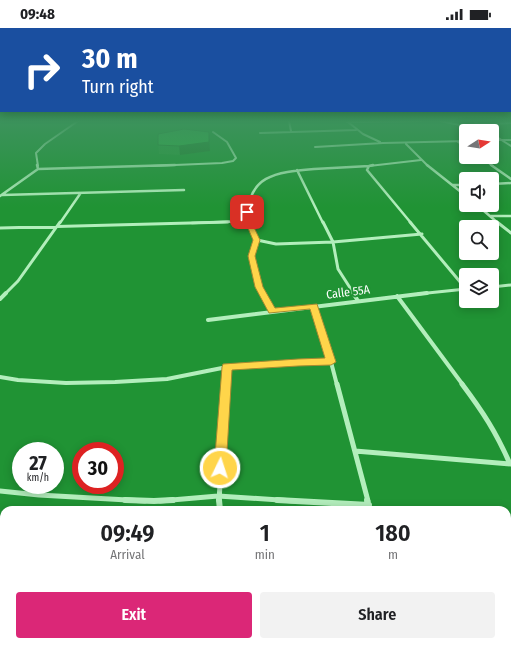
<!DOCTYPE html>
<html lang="en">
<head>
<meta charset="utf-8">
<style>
  :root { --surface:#fff; --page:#f2f2f2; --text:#202124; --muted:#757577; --accent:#db2777 }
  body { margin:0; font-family:"Fira Sans Condensed",sans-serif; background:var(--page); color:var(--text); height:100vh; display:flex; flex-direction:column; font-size:15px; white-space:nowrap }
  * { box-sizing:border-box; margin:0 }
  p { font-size:13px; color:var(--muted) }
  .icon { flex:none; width:22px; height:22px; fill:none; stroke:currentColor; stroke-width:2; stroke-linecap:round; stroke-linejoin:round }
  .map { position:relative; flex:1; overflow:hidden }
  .panel { position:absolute; left:0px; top:478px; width:511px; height:140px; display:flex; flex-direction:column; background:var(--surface); border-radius:12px 12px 0 0; box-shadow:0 2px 10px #0003 }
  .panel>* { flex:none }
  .hud { position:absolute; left:0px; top:0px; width:511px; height:84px; box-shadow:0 2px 10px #0003; background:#1a4fa0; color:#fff; overflow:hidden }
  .needle { width:26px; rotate:78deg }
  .buttons { position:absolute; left:459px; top:96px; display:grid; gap:8px }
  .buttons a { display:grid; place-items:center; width:40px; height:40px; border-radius:4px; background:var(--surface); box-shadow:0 2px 10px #0003; font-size:20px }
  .speed { position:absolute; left:12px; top:414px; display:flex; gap:8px; font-size:20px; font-weight:700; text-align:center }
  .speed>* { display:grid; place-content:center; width:52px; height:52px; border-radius:50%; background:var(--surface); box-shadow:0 2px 10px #0003; line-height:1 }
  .speed small { font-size:10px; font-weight:400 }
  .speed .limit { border:6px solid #d22; background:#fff; color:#111 }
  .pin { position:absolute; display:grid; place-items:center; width:34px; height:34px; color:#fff; margin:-17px; border-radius:8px; box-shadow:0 2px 6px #0006 }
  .me { position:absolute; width:44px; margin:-22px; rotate:4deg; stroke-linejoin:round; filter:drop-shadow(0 0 3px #0008) }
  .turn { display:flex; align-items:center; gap:14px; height:84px; padding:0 16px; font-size:18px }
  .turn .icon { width:52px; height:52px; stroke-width:2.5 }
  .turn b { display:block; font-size:28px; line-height:34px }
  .eta { display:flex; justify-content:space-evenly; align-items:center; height:68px; text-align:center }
  .eta b { font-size:24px; font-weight:600; line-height:28px }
  .action { display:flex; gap:8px; margin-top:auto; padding:8px 16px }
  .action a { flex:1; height:46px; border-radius:4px; background:var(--accent); color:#fff; font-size:16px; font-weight:600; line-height:46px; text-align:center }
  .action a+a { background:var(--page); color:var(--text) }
  .status { display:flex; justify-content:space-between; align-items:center; height:28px; padding:0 20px; background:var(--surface); direction:ltr }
  .status svg { height:11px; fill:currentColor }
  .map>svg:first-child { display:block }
</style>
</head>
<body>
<div class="status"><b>09:48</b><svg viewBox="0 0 49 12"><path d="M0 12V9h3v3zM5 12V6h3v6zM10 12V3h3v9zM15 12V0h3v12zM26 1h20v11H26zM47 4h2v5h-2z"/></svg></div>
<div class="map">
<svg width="511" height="618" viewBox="0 0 511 618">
  <rect width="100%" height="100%" fill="#209334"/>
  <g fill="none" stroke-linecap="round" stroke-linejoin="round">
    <path stroke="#b3eebc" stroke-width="2" d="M289 93 291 103
      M440 93 460 97 511 95
      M474 93 487 103
      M347 94 422 93
      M348 94 363 106 380 114
      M260 105 356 102
      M492 106 511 118
      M492 112H511
      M458 114 466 119
      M406 116 428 138
      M315 119 383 115 466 113
      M480 129 493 138
      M38 138 36 125 45 116 78 93
      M151 138 222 135 233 133 236 130 227 114 213 104
      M369 138 421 132"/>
    <path stroke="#b3eebc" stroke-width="2.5" d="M37 137 38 141
      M373 137 369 138 367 142 411 195
      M427 137 466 168
      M491 137 511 151
      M297 142 323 195
      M492 156 511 155
      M453 157H466
      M2 167 184 162
      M0 168 38 141 175 137
      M477 177 498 195
      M491 188H511
      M248 193C246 147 276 144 314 141 332 140 351 139 369 138
      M60 195 80 166
      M192 195 248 193 249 195"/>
    <path stroke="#b3eebc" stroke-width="3" d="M248 194 257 212 276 216 333 214 422 206
      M323 194 333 214 338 241 354 266
      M410 194 466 261
      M497 194 511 205
      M0 200 228 194
      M257 212 251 228 259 259 263 266
      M492 259 511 257
      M5 266 18 253 60 194
      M418 266 466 261"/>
    <path stroke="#b3eebc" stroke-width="4" d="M262 265 272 283
      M353 265 358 273
      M397 268 463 357
      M0 271 6 265
      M314 278 331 334
      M208 292 427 265
      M0 349 18 352 66 355 115 354 167 351 227 339 298 334H331L337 357
      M226 357 227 339"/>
    <path stroke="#b3eebc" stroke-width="5" d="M337 356 368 473
      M462 356C483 384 496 404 510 436
      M355 423 511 436
      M0 463 39 467 145 473
      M160 473 218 468 294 473
      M219 473 226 356"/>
    <path stroke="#b3eebc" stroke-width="6" d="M125 472 154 473 173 472
      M219 472 220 482
      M277 472 369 477
      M367 472 370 482
      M234 614 235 618
      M396 614 397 618"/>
  </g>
  <path fill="#29973b" d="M209 104 210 123 180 127 159 126 158 117Z"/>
  <path fill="#227b30" d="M209 104 210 123 180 127 179 118Z"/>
  <path fill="#30b045" stroke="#227b30" d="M184 101 209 104V114L179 118 158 117V106Z"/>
  <linearGradient id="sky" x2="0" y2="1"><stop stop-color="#12511d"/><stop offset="0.52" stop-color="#3c935c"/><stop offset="1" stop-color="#3c935c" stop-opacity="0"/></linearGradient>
  <rect width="511" height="179" fill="url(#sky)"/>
  <path fill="#ffd54a" stroke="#a68a30" d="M245 183 250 184 251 193 260 212 255 228 263 259 275 280 317 276 336 334 331 337 298 338 232 342 226 440 225 444 220 445 216 444 214 440 222 339 223 336 298 331 325 330 310 281 269 285 255 259 248 228 253 212 245 193Z"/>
  <g text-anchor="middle" stroke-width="4" stroke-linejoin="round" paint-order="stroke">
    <g font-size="12" fill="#fff" stroke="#209334">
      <text transform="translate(348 264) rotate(-7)" y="4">Calle 55A</text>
    </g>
  </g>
</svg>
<div class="buttons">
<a><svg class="needle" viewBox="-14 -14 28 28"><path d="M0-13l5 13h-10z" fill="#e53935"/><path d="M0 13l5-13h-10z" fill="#757577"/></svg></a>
<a><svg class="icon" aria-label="sound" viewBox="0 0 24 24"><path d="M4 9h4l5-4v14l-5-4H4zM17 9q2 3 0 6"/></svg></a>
<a><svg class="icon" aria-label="search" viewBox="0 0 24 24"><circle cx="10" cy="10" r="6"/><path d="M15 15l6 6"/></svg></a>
<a><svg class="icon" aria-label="layers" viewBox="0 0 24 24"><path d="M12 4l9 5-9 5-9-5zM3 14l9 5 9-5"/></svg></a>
</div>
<div class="speed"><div>27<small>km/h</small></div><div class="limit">30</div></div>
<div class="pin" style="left:247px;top:184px;background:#d93025"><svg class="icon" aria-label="arrive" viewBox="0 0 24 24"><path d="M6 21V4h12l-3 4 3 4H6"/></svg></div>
<svg class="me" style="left:220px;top:440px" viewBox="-20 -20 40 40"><circle r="17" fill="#ffd54a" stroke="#fff" stroke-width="3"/><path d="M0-11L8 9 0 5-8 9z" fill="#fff"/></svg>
<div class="hud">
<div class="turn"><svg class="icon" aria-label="right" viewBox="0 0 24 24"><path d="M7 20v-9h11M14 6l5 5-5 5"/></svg><div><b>30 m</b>Turn right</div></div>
</div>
<section class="panel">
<div class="eta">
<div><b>09:49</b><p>Arrival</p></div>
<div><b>1</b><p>min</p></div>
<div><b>180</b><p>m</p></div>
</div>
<div class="action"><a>Exit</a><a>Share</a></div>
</section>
</div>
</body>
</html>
